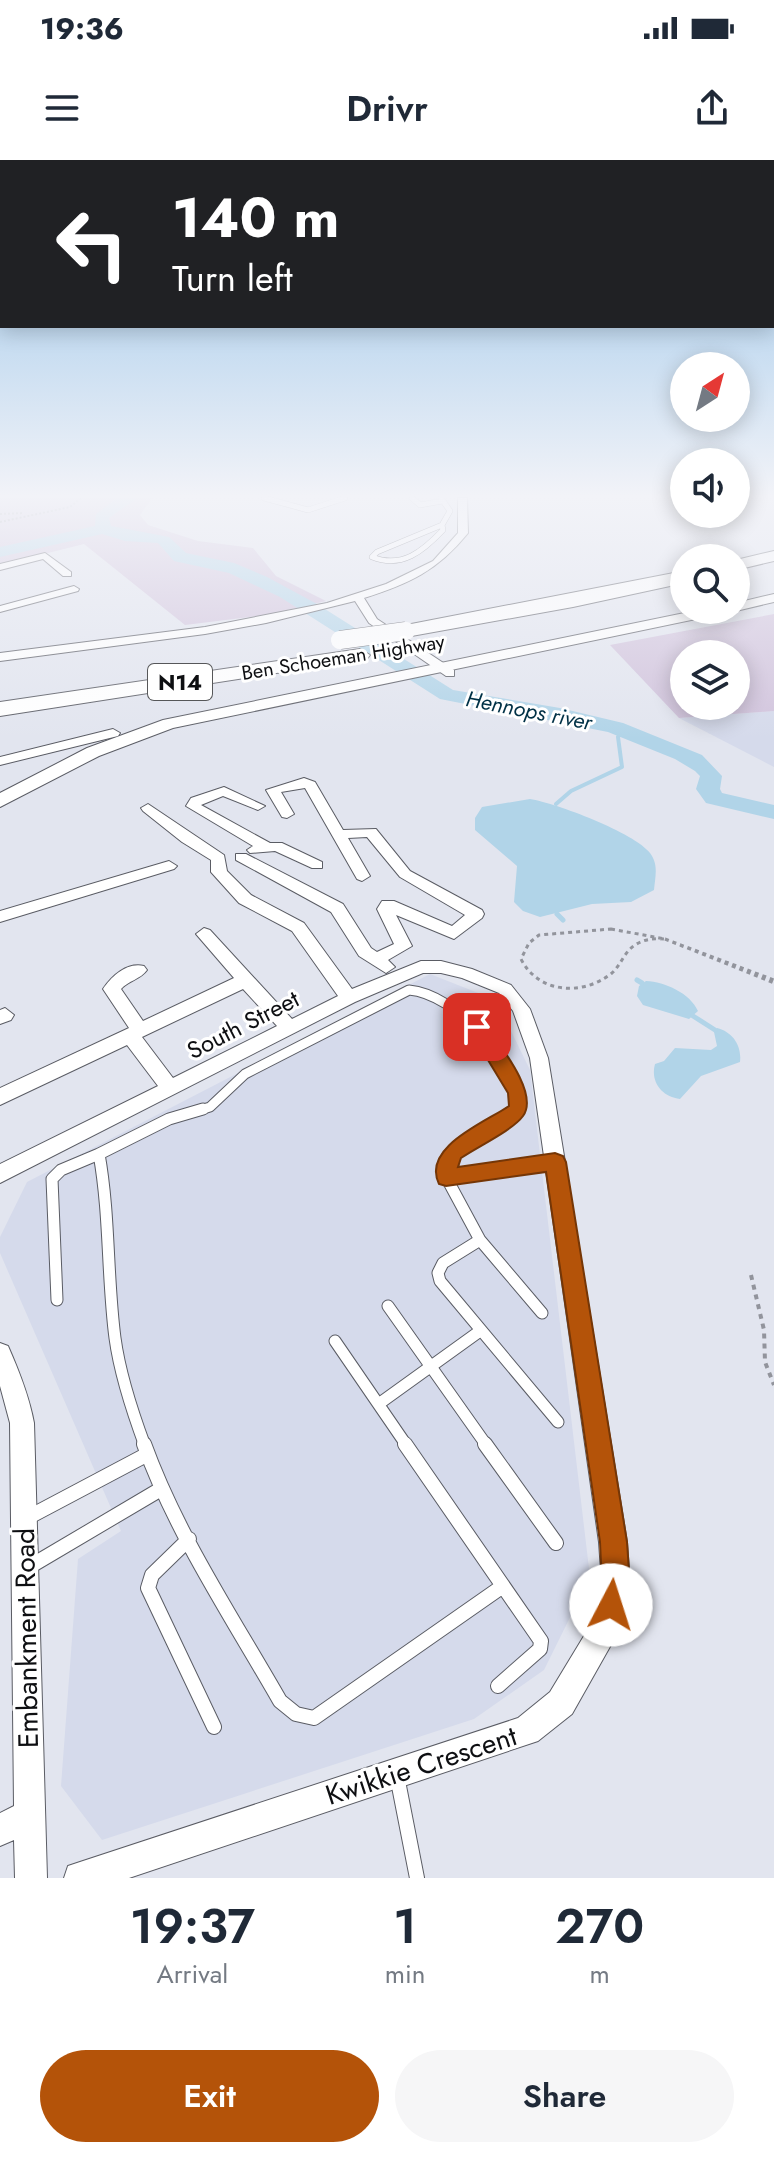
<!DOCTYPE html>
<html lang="en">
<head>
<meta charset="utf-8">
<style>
  :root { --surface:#fff; --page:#f6f6f7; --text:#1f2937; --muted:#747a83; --accent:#b45309 }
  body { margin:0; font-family:Jost,sans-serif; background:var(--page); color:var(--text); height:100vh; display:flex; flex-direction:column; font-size:30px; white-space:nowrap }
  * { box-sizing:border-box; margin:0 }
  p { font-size:26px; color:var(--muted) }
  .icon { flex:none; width:44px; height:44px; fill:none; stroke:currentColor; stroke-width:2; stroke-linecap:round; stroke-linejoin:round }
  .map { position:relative; height:1718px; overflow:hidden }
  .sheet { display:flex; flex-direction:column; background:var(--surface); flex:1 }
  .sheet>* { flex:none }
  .banner { position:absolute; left:0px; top:0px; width:774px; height:168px; box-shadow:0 4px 20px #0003; background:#202124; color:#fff; overflow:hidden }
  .needle { width:52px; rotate:36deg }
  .fabs { position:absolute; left:670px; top:192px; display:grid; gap:16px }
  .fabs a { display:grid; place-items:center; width:80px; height:80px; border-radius:50%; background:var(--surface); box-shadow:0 4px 20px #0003; font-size:40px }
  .pin { position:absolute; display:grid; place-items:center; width:68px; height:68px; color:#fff; margin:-34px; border-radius:16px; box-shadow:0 4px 12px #0006 }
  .me { position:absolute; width:88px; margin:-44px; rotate:5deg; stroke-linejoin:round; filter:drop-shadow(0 0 6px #0008) }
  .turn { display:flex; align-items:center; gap:28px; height:168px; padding:0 40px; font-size:36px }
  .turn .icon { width:104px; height:104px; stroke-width:2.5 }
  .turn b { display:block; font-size:56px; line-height:68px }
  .eta { display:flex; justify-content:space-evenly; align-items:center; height:136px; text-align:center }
  .eta b { font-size:48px; font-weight:600; line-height:56px }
  .action { display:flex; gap:16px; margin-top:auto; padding:16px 40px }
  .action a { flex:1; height:92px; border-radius:48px; background:var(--accent); color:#fff; font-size:32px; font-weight:600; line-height:92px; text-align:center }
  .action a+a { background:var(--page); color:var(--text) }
  .status { display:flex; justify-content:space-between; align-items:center; height:56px; padding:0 40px; background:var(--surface); direction:ltr }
  .status svg { height:22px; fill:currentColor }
  header { display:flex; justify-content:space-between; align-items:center; height:104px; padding:0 40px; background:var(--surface); font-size:36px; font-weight:600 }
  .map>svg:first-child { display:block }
</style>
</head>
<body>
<div class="status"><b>19:36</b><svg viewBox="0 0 49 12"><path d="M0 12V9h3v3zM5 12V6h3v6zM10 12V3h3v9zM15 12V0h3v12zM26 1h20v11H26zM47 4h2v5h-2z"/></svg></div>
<header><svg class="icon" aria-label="menu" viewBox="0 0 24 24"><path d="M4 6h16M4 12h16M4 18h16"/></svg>Drivr<svg class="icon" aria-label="share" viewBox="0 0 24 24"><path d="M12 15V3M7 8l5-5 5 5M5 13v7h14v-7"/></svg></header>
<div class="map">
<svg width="774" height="1718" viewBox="0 0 774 1718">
  <rect width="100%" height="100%" fill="#e2e5ef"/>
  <path fill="#d5daeb" d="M774 551V607L679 558Z
    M430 814 496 840 530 910 590 1417 544 1510 474 1559 102 1680 61 1626 78 1399 121 1371 0 1093V1077L27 1022Z"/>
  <path fill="#d1c3dc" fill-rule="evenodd" d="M0 338H152L140 355 148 365 198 381 253 388 276 416 326 441 266 455 185 465 84 384 0 405Z
    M774 454V551L679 558 610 485ZM684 494H736V546H684Z"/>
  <path fill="#b1d4e8" d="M530 639C556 643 635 673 650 693 659 705 655 717 654 730L631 742 592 744 540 757 523 751 514 742 517 706 475 670V658L482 647Z
    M646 821C665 822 690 833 698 851L689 859 643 845 637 836 639 826Z
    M717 868C733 872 742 886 740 902L701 916 680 939C662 937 650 922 655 904L664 901 675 888 711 890 717 886 714 872Z"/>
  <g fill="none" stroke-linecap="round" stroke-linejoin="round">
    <path stroke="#b1d4e8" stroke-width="4" d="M556 644 571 631 622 607 618 577 623 568"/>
    <path stroke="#b1d4e8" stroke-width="5" d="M557 754 563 760
      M637 820 642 823
      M693 856 715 870"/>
    <path fill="#b1d4e8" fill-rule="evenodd" d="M117 338H137L109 358 111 366 169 377 186 393 234 403 267 417 317 444 453 530 560 548 623 563 702 595 722 616 720 629 722 633 774 645V659L706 643 696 629 700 616 695 611 675 599 608 572 440 539 280 437 229 413 174 401 158 383 125 381 102 374 0 397V387L95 366 96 354Z"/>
    <defs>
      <path id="lane-far3" d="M264 338 308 350 345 338
        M412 338 420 345 442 341
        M441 338 450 351 442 365
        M442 365 443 370C423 391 402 409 372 397L377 392Z"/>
      <path id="lane-far2" d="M197 951 210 947 245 914 409 830C456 834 520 903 515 951"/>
      <path id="lane-far1" d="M515 949 453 992 446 1017 480 1080 542 1153
        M446 1017 554 1002
        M480 1080 443 1103 438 1113 440 1121 558 1262
        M57 1140 52 1019 61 1010 99 994
        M388 1146 487 1286
        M335 1181 407 1286
        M380 1243 480 1171
        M145 1286C132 1251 120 1215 115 1178 107 1117 110 1055 99 994L169 959 203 949"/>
      <path id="lane" d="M144 1284C177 1375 232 1457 280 1541L296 1554 314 1558 503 1426
        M405 1284 541 1481 540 1489 498 1526
        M485 1284 556 1383
        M27 1358 146 1295
        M189 1379 152 1415 148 1428 214 1567
        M29 1407 161 1329
        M397 1616 417 1718"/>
      <path id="street" d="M458 338H467L468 373C437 411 409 424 364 438L377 459 454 510V516H446L369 463 355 441 266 463 205 474 0 501V493L205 467 327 443 386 424 433 401 458 373Z
        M45 393 71 412V416H63L43 399 0 410V404Z
        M74 426 79 429 78 431 0 452V446Z
        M113 569 120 573 118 576 0 605V597Z
        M304 618 315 622 343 670 376 669 410 711 482 750 484 754 482 758 454 779 396 755 412 786 388 800 395 807 386 813 359 796 331 752 236 700V694H246L343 744 371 788 377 792 394 784 377 749 382 741H394L452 766 465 755 400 717 367 677 348 678 370 716 362 721 357 719 305 628 281 632 294 654 287 658 282 657 266 630Z
        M224 627 265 646 258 650 223 636 201 645 270 683H282L322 702V708H312L275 691 250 693 247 690 253 686 186 646 191 638Z
        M148 644 224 695 227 711 251 735 304 763 352 829 421 801H441L472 809 511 825 530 849 548 898 627 1382 630 1425 616 1476 572 1554 538 1581 129 1718H64L68 1706 80 1702 518 1558 550 1532 593 1461 602 1425 599 1382 530 898 513 851 499 833 462 818 441 813H423L355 842 0 1023V1004L158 926 127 885 0 945V928L129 868 103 829C112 816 127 802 144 806L147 810C141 819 128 821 121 829L143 861 234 818 196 774 204 768 210 770 292 859 338 836 292 771 239 743 211 712V700L182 682 143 651 141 648ZM243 829 277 866 173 918 142 877Z
        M169 701 177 706 174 709 0 762V751Z
        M5 848 14 855 11 860 0 864V850Z
        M0 1183 8 1186C19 1211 29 1236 34 1263L47 1718H15L14 1680 0 1686V1653L14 1646 10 1263 0 1226Z"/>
      <path id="secondary" d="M774 434V442L736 451 731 450H736V443Z
        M699 450H727L720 454 173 568 99 596 0 647V633L87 588 163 560Z"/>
      <path id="highway" d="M774 391V401L736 410V400Z
        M684 411V423L573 447 406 477 396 471 406 465Z
        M360 489 370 495 367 499 0 556V542Z"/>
    </defs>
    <use href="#lane-far3" stroke="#5a5c64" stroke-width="6"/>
    <use href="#lane-far2" stroke="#5a5c64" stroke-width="11"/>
    <use href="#lane-far1" stroke="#5a5c64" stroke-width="13"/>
    <use href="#lane" stroke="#5a5c64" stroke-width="16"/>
    <use href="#street" stroke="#5a5c64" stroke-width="2"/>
    <use href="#secondary" stroke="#5a5c64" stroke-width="2"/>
    <use href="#highway" stroke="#5a5c64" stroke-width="2"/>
    <path stroke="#92949c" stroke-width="2" stroke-dasharray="2 2" stroke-linecap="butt" d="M0 354 24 353
      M0 362 70 347 81 338"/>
    <path stroke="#92949c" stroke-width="3" stroke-dasharray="4 4" stroke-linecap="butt" d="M611 769 665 779C655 778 644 779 635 785 624 792 621 805 612 813 582 837 538 833 521 799L529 783 539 775Z
      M665 779 774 820
      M665 779 774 823"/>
    <path stroke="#92949c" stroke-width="4" stroke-dasharray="5 5" stroke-linecap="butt" d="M751 1115 764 1170 765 1202 774 1225"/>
    <use href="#lane-far3" stroke="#fff" stroke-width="5"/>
    <use href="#lane-far2" stroke="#fff" stroke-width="9"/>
    <use href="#lane-far1" stroke="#fff" stroke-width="11"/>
    <use href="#lane" stroke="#fff" stroke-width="14"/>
    <use href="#street" fill="#fff" fill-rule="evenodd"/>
    <use href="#secondary" fill="#fff" fill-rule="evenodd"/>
    <use href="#highway" fill="#fff" fill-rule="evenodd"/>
    <defs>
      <path id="highway-bridge" d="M340 480 406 471"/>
    </defs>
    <use href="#highway-bridge" stroke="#5a5c64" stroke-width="19" stroke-linecap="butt"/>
    <use href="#highway-bridge" stroke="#fff" stroke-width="18"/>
  </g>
  <linearGradient id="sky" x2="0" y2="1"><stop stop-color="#92c1e8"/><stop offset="0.58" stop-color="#f2f3f8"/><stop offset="1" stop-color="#f2f3f8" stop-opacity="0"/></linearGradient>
  <rect width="774" height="579" fill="url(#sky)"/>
  <path fill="#b45309" stroke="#753606" stroke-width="2" d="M477 860 484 862C497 882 540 933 523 956 513 970 477 987 461 998L458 1007 555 993 563 996 566 1002 627 1382 630 1425 621 1455 611 1460 601 1455 597 1445 602 1425 600 1382 546 1012 446 1026 439 1024C421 987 486 962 509 946L508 933 468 867Z"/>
  <g text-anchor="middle" stroke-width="6" stroke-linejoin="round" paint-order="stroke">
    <g font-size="20" fill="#0e0f12" stroke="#fff">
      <text transform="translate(343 497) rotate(-9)" y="7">Ben Schoeman Highway</text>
    </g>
    <rect fill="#fff" stroke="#565759" stroke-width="2" x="148" y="504" width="64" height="36" rx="6"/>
    <g font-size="22" font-weight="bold" fill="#0e0f12">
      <text x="180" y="530">N14</text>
    </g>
    <g font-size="22" font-style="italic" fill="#003146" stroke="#fff">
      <text transform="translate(529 550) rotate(11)" y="8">Hennops river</text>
    </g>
    <g font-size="24" fill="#0e0f12" stroke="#fff">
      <text transform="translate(243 865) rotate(-27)" y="8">South Street</text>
    </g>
    <g font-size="28" fill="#0e0f12" stroke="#fff">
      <text transform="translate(26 1478) rotate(-91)" y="10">Embankment Road</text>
      <text transform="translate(421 1605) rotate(-18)" y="10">Kwikkie Crescent</text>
    </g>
  </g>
</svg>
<div class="fabs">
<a><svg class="needle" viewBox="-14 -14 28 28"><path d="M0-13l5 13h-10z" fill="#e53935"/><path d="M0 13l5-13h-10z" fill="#747a83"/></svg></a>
<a><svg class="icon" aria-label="sound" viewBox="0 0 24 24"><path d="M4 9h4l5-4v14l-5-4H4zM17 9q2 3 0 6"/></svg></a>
<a><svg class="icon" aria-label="search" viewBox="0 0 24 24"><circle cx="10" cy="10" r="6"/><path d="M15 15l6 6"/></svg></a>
<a><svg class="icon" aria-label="layers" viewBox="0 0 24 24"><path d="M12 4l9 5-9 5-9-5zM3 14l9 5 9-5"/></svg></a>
</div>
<div class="pin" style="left:477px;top:867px;background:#d93025"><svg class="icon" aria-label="arrive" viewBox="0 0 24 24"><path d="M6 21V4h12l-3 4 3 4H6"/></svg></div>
<svg class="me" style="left:611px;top:1445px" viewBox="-20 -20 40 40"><circle r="19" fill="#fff"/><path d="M0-13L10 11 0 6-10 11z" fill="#b45309"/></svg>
<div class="banner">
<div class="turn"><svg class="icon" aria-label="left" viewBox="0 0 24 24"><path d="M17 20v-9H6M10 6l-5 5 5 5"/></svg><div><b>140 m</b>Turn left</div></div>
</div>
</div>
<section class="sheet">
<div class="eta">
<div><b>19:37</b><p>Arrival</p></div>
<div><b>1</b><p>min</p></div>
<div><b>270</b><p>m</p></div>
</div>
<div class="action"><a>Exit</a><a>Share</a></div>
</section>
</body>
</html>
